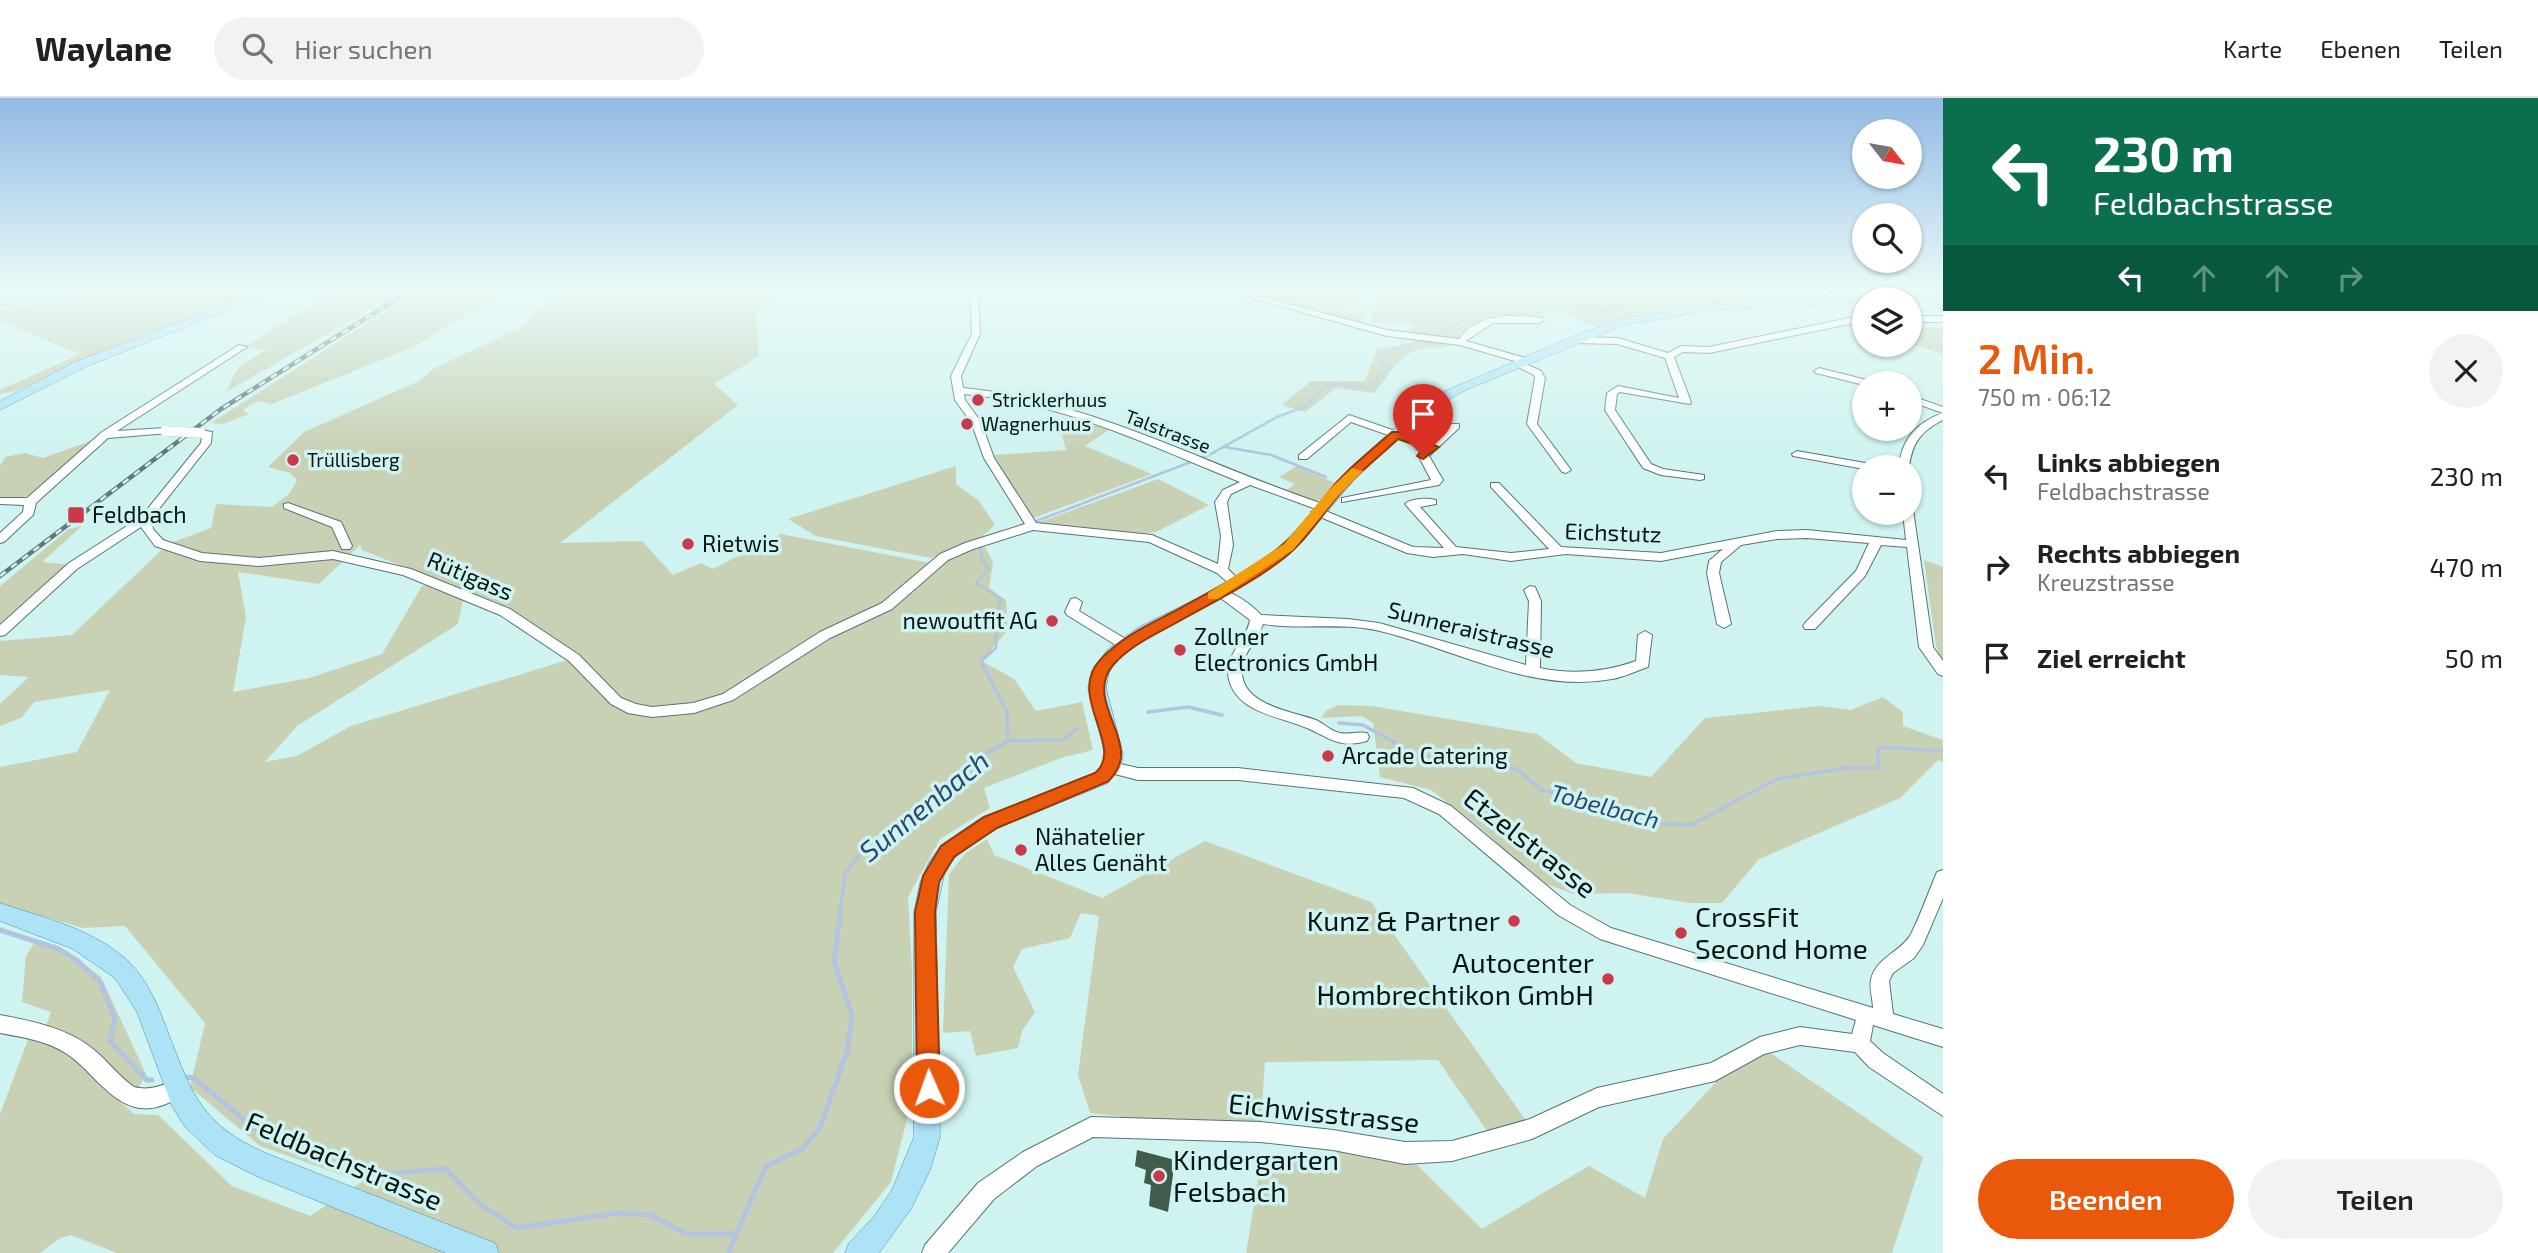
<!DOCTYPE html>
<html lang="de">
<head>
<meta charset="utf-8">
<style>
  :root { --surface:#fff; --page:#f2f2f2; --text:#202124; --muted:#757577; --line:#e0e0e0; --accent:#ea580c }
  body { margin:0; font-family:"Exo 2",sans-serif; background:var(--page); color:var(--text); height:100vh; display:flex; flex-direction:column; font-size:26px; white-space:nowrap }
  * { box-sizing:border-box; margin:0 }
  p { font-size:23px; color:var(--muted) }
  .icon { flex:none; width:38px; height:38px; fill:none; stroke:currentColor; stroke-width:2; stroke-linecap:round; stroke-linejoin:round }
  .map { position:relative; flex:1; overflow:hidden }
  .side { display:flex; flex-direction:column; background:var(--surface); width:595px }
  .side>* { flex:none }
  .banner { background:#0b6e4f; color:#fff; overflow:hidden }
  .needle { width:46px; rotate:121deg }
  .tools { position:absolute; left:1852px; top:21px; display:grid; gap:14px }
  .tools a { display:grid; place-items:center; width:70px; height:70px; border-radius:50%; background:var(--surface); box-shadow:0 2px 5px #0004; font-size:35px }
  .pin { position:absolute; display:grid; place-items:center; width:60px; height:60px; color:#fff; margin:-72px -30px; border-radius:50% 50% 50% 0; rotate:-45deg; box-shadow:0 0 7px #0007 }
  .pin .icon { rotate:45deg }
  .me { position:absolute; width:77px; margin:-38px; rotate:358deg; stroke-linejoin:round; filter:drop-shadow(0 0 5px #0008) }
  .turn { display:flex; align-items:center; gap:24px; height:147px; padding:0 35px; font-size:32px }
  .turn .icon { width:91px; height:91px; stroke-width:2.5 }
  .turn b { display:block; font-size:49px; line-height:60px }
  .lanes { display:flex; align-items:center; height:66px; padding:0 35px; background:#0003; justify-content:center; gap:35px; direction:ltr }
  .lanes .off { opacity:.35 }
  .round { display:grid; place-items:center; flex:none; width:74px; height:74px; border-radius:37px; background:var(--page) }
  .head { display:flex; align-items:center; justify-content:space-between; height:119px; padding:0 35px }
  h1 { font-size:42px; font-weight:600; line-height:52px; color:var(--accent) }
  .action { display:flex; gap:14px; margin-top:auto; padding:14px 35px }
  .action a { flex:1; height:80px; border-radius:42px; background:var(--accent); color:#fff; font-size:28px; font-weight:600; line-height:80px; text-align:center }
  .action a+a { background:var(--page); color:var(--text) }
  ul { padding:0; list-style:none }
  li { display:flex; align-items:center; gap:21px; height:91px; padding:0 35px }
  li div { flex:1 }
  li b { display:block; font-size:26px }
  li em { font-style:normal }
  header { display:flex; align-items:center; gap:42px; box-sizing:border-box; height:98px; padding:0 35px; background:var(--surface); border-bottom:2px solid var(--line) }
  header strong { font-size:33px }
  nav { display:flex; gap:38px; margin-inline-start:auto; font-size:24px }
  .search { width:490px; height:63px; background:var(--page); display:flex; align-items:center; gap:18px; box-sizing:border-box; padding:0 24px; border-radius:38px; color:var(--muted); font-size:26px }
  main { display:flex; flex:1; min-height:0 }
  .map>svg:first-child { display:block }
</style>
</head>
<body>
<header>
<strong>Waylane</strong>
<div class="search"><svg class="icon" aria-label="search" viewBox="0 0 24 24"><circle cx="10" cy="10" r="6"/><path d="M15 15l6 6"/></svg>Hier suchen</div>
<nav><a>Karte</a><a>Ebenen</a><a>Teilen</a></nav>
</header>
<main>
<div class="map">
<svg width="1943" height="1155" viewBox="0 0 1943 1155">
  <rect width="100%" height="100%" fill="#cff3f0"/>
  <path fill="#c8d1b4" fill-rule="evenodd" d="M134 192H265L115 248 16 293 0 296V292L80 256 0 223V213Z
    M348 192H404L226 294 238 269 266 252 247 248 298 215Z
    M419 192H507L413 249 272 306 258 303 243 312 249 316 223 326 211 325Z
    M572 192H778L756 211 759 258 714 286 738 307 560 445 642 443 673 477 701 465 713 471 781 436 930 465 901 496 823 536 734 601 807 551 878 516 940 464 973 449H985L993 464 989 490 1006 502 1008 532 982 563 1014 581 1036 613 1082 604 1093 652 1061 660 984 690 990 710 940 741 908 799 912 871V1002L891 1084 833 1155H117L71 1137 60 1140 40 1155H0V1016L29 939 64 952 134 1016 158 1017 232 1088 310 1118 362 1084 260 1048 190 989 205 925 125 828 83 830 0 806V669L77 654 110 592 34 604 21 620 0 628V606L29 579 0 577V543L72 537 168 446 211 430 216 406 272 409 290 395 297 382 290 375 268 369 304 334 419 283 433 271 525 227 534 214ZM360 447 362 452 448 487 422 488 382 556 309 580 233 594 246 519 238 474 319 486ZM484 500 506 509 574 560 351 628 297 658 265 664 297 628 458 526 463 502Z
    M1235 192H1392L1382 199 1355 195 1357 200 1342 212 1367 217 1358 225Z
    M1396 192H1817L1830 199 1783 203 1779 202 1782 197 1770 193C1754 202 1742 201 1724 204 1681 212 1638 213 1597 229L1554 212 1500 220 1466 245 1416 238 1409 233 1416 227 1403 223 1373 226 1374 221 1370 220 1383 203Z
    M1909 230H1943V256L1911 246 1914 243 1909 241Z
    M1417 240 1453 244 1444 250C1407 244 1395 268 1375 295L1336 290 1305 314 1282 307 1311 283H1365L1377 251 1412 245Z
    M1099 327 1110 331 1085 348 1152 376 1031 421 1028 419 993 357 1066 352 1060 331Z
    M96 341 30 397 14 402 0 400V368L5 359 25 355 43 360Z
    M956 368V386L979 403 995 427 977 443 931 460 816 438 788 421Z
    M1297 368 1335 385 1320 402 1311 403 1284 394 1295 386 1279 379Z
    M1158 381 1209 407 1156 434 1139 436 1037 425Z
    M82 428 42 464 71 467 5 526H0V488L69 431Z
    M1924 462 1943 469V564L1936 548Z
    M1883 599 1903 614V628L1943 642V664L1938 662 1900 700 1759 761 1722 805H1690L1627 795 1574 796 1535 782 1489 737 1431 692 1380 679 1373 625 1362 618 1321 620 1326 613 1339 607 1372 608 1537 636 1576 665 1651 679 1705 620 1820 608 1851 612Z
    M987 741 994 757 1102 800 1205 743 1371 804 1532 1031 1494 1043 1438 962 1265 964 1260 1034 1090 1015 1078 977 1099 818 1081 815 1070 840 1022 851 1013 869 1035 914 1022 933 1018 950 976 958 970 933 943 935 949 776 965 756Z
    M36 842 68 854 101 879 146 976 137 993 46 928 51 914 22 904 26 858Z
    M1760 948 1923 1059 1892 1155H1246L1261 1063 1337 1055 1333 1042 1405 1055 1482 1131 1589 1068 1645 1100 1663 1041 1716 984 1715 974Z"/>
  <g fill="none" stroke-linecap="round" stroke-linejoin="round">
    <path stroke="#b2c4df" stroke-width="2.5" d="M1705 192H1709
      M0 208 91 192
      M1583 209 1578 200 1603 192
      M1445 238V232L1474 216 1542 215 1561 208 1610 213 1632 208 1639 198 1684 196 1698 192
      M1225 349 1271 357 1326 379
      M1034 424 1209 357 1277 319 1304 309 1324 289 1339 286 1372 290 1378 278 1388 272 1380 263 1389 260V254L1417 244H1437
      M987 439 1003 433
      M980 446 982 462 989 471 976 485 1001 501 999 510 1004 526 996 534V550L988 557"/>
    <path stroke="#b2c4df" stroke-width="3.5" d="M1148 614 1188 609 1222 617
      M1339 625 1363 627 1421 659 1517 671 1541 692 1636 714 1662 726 1691 727 1777 681 1846 670H1878V653L1882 649 1943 653
      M1008 643 1063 642 1078 630
      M839 820 845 776 861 755 894 734 952 687 974 663 1008 643 1007 614 981 563 990 555"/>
    <path stroke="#b2c4df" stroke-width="5" d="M0 832 59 851 78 863 100 884 115 921 110 943 147 982H152
      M186 979 194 980 266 1040 331 1056 366 1077 446 1071 480 1106 517 1130 617 1115 650 1117 686 1136H734
      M728 1155 766 1068 803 1050 820 1030 847 954 852 917 834 863 840 818"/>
  </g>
  <path fill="#425c4b" d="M1137 1052 1175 1062 1168 1114 1149 1108 1151 1087 1144 1085 1146 1072 1135 1068Z"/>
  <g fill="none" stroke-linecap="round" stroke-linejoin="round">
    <defs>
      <path id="minor" d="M970 192H978L980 236 961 278 963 290C1092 302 1205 367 1326 407L1328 409 1323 412 1413 449 1444 450 1405 406C1412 400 1427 400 1436 402V406L1420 409 1456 449 1511 455 1549 451 1491 389V385H1499L1561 449 1661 455 1777 433 1807 432 1906 442 1903 415H1909V411L1913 412 1933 549 1943 563V578L1938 576 1919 549 1907 449 1881 447 1865 478 1815 531H1805L1803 528 1805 525 1856 473 1869 445 1807 440 1777 441 1741 447 1721 464 1719 475 1731 526 1724 530 1717 526 1707 475 1709 463 1723 451 1661 463 1566 456 1511 463 1463 456 1433 459 1407 455 1313 416 1311 414 1316 411 1250 387 1231 396 1227 404 1233 447 1228 471 1242 485 1240 488H1232L1217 475 1149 444 1033 432 973 451 948 462 892 511 830 540 733 602 694 615 652 619 628 615 611 606 569 563 500 517 403 477 333 461 259 468 200 463 155 448 141 429 77 471 5 537 0 538V527L69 465 141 419 201 345 202 338 196 335 201 332 212 334 211 345 151 421 153 431 163 442 202 455 259 460 333 453 411 471 510 511 579 557 621 600 636 606 652 609 693 605 723 596 820 534 882 505 940 456 965 445 1025 426 984 360 971 324 955 302 951 278 972 236ZM964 296C1064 305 1148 347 1240 384L1223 392 1215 404 1221 438 1218 466 1152 437 1036 425 994 360 981 324 965 302Z
        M1223 192H1236L1387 232 1459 241C1477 215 1515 216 1543 220L1544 222 1540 225H1493L1466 243 1529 261 1531 263 1526 266 1541 273 1545 280 1537 326 1571 372 1566 375 1562 374 1527 326 1535 280 1534 277 1516 268 1514 266 1518 264 1460 247 1387 238Z
        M1815 192H1825L1846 203 1839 205Z
        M1933 197 1943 202V208L1930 202 1929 200Z
        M1864 217V223L1709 255 1683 254 1674 259 1691 304 1690 306 1620 294 1617 296 1615 312 1651 366 1663 371 1704 377V381L1700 382 1661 377 1643 370 1605 312 1607 295 1618 288 1679 300 1665 260 1617 246 1577 245 1572 242 1577 239 1618 240 1668 255 1681 248 1709 249Z
        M1909 218H1943V224H1909Z
        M239 247 247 249 117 333 165 330 169 331V335L108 340 36 405 33 417 4 444 0 445V435L23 414 24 407 0 406V400H27L102 334Z
        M1819 270 1871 283 1873 285 1864 287 1816 275 1814 273Z
        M1909 297 1943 309V322C1921 333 1912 345 1909 369H1899C1901 342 1917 324 1943 315L1909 303Z
        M1349 317 1430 345 1451 326H1459V330L1429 358 1443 382 1439 387 1342 404V400L1431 382 1418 357 1425 350 1351 324 1307 361H1299V357Z
        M1797 353 1871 366 1876 369 1864 371 1793 358 1792 356Z
        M288 405 341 424 352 448 350 451H342L332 429 284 410V406Z
        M1530 488 1535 489 1541 503 1540 570C1573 577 1605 574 1636 563L1638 537 1645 533 1652 537 1648 569C1636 573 1624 579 1612 581 1532 596 1455 551 1380 533 1341 524 1301 532 1263 526 1258 542 1244 553 1242 570 1239 607 1291 613 1316 622 1324 626 1331 633 1340 635 1349 637 1358 633 1367 635L1369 639 1367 643C1339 651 1330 640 1307 630 1279 618 1231 614 1228 575 1227 555 1247 541 1250 522L1214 495 1215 492C1230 490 1252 507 1261 517L1348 521 1379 525 1526 567 1529 503 1524 492Z
        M1076 500 1082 504 1079 513 1129 543 1131 546 1129 549H1119L1067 517 1065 514 1071 501Z
        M1112 664 1138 670H1238L1413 690 1451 708 1570 807 1611 830 1873 910C1873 902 1869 890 1871 882 1875 860 1901 854 1911 836 1920 818 1927 798 1935 779L1937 774 1943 772V800L1923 847 1914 860 1893 875 1889 883 1893 916 1943 931V949L1873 927 1870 943 1883 955 1943 996V1018L1869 969 1855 954 1800 947 1764 956 1715 983 1599 1009 1532 1041 1452 1063 1405 1066 1333 1052 1260 1044 1093 1039 1037 1068 994 1101 948 1155H922L925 1147 978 1085 1023 1054 1091 1019 1260 1024 1333 1032 1405 1044 1452 1043 1530 1021 1597 990 1711 965 1760 939 1800 929 1852 936 1856 922 1600 841 1558 817 1439 716 1404 700 1238 682H1138L1107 674 1104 670 1107 666Z
        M0 917C32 923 67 930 93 951 108 963 118 978 134 989 149 993 161 988 175 982L182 985 185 992 182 999C174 1002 165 1007 157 1009 117 1019 95 974 67 956 48 943 23 939 0 935Z"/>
      <path id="major" d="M264 192H278L83 270 0 312V303L75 264Z
        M1943 197V203L1887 201 1892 198Z
        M1864 199 1869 201H1864V205L1711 212 1625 227 1468 291 1435 309 1359 376 1301 445 1285 459 1229 497 1151 537 1119 560 1109 574 1106 590 1123 656 1121 669 1108 685 995 731 957 757 945 773 936 814 940 1039 930 1072 911 1111 879 1155H845L849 1145 873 1120 892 1092 914 1039V814L920 785 930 762 943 746 981 720 1094 675 1103 667 1105 656 1088 590 1092 573 1107 552 1139 529 1218 490 1275 453 1290 439 1350 370 1416 311 1436 297 1576 237 1622 221 1711 206Z
        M0 805C44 820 95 831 130 865 146 881 156 903 164 924 190 990 197 1026 268 1056L495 1145 499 1155H446L256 1078 215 1057 185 1029 172 1008 137 914 115 880 73 851 0 823Z"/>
    </defs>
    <use href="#minor" stroke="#557673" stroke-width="2"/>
    <use href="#major" stroke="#508fa4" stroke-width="1"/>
    <use href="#minor" fill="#fff" fill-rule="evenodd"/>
    <use href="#major" fill="#ade3f7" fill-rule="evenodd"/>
    <defs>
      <path id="rail" d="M0 478 221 311 411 192"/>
    </defs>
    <use href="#rail" stroke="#617876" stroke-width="4.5"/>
    <use href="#rail" stroke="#cff3f0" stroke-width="2.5" stroke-dasharray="7" stroke-linecap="butt"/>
    <defs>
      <path id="minor-bridge" d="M165 333 201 335"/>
    </defs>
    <use href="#minor-bridge" stroke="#557673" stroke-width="10" stroke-linecap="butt"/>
    <use href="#minor-bridge" stroke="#fff" stroke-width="10"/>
  </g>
  <linearGradient id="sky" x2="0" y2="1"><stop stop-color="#92bae4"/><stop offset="0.54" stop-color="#e9faf8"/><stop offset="1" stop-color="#e9faf8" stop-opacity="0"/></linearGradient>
  <rect width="1943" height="353" fill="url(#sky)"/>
  <path fill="#ea580c" stroke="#983908" stroke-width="2" d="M1392 334H1401L1439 349 1423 361 1417 358 1424 350 1398 341C1382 356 1363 371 1347 388 1325 411 1309 440 1284 460 1251 486 1211 505 1174 526 1152 538 1130 548 1113 567 1081 606 1149 648 1107 684L997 730 954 759 939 784 935 814 940 990 937 998 929 1001 921 998 917 990 915 814 923 778 941 748 984 719 1095 675C1126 649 1066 599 1100 562 1121 539 1148 527 1175 513 1208 495 1242 477 1272 455 1298 437 1316 408 1337 384 1353 366 1374 350 1392 334Z"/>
  <path fill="#f59e0b" d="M1352 370 1363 373 1338 398 1293 452 1218 501H1208V495L1284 446 1329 392Z"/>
  <g fill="#c9394a" stroke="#cff3f0" stroke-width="2.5">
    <circle cx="978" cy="302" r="7"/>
    <circle cx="967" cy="326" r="7"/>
    <circle cx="293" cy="362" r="7"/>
    <rect x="67" y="408" width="18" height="18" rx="3.5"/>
    <circle cx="688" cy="446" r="7"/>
    <circle cx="1052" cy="523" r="7"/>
    <circle cx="1180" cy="552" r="7"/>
    <circle cx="1328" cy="658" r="7"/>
    <circle cx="1021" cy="752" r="7"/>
    <circle cx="1514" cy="823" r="7"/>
    <circle cx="1681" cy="835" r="7"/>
    <circle cx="1608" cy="881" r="7"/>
    <circle cx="1159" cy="1078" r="7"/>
  </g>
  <g text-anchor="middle" stroke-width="7" stroke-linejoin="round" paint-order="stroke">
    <g font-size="19" fill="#081514" stroke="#cff3f0" text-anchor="start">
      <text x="992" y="309">Stricklerhuus</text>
      <text x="981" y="333">Wagnerhuus</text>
      <text x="307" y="369">Trüllisberg</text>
    </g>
    <g font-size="19" fill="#081514" stroke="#cff3f0">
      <text transform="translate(1168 333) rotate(21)" y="7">Talstrasse</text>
    </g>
    <g font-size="23" fill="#081514" stroke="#cff3f0" text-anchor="start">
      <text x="92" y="425">Feldbach</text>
      <text x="702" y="454">Rietwis</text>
      <text x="1038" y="531" text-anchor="end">newoutfit AG</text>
      <text x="1194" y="547">Zollner<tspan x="1194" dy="26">Electronics GmbH</tspan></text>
      <text x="1342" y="666">Arcade Catering</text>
      <text x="1035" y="747">Nähatelier<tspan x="1035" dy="26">Alles Genäht</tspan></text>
    </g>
    <g font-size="23" fill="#081514" stroke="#cff3f0">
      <text transform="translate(1613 435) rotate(2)" y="8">Eichstutz</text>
      <text transform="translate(470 478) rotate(23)" y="8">Rütigass</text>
      <text transform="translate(1471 532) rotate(14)" y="8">Sunneraistrasse</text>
    </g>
    <g font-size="24" font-style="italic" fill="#2d486e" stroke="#cff3f0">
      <text transform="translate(1605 709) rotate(15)" y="8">Tobelbach</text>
    </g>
    <g font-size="28" font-style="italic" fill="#2d486e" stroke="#cff3f0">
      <text transform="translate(924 708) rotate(-39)" y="10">Sunnenbach</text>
    </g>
    <g font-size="28" fill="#081514" stroke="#cff3f0">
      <text transform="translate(1530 745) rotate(38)" y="10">Etzelstrasse</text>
      <text transform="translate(1324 1015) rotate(6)" y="10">Eichwisstrasse</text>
      <text transform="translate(344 1063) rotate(23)" y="10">Feldbachstrasse</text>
    </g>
    <g font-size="28" fill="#081514" stroke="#cff3f0" text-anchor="start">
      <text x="1695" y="829">CrossFit<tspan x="1695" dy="32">Second Home</tspan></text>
      <text x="1500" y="833" text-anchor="end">Kunz &amp; Partner</text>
      <text x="1594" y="875" text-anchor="end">Autocenter<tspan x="1594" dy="32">Hombrechtikon GmbH</tspan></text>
      <text x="1173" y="1072">Kindergarten<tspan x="1173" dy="32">Felsbach</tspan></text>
    </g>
  </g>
</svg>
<div class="tools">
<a><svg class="needle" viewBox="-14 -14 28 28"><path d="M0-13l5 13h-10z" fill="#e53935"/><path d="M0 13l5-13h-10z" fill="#757577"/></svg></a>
<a><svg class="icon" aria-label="search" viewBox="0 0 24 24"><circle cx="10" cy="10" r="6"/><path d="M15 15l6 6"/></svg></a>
<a><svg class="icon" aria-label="layers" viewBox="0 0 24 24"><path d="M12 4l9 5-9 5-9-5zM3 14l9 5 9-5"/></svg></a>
<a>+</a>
<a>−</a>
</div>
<div class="pin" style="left:1423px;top:358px;background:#d93025"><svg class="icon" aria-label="arrive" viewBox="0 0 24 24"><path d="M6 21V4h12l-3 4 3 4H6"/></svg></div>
<svg class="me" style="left:929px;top:990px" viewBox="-20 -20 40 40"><circle r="17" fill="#ea580c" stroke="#fff" stroke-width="3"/><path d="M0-11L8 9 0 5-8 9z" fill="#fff"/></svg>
</div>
<section class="side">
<div class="banner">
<div class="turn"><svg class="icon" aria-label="left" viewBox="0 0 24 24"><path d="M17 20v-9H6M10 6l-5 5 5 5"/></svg><div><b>230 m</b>Feldbachstrasse</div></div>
<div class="lanes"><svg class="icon" aria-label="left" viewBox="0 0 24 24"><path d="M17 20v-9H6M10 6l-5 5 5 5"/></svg><svg class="icon off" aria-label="ahead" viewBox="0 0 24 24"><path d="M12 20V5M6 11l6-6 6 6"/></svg><svg class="icon off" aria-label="ahead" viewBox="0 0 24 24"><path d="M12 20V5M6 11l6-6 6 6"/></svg><svg class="icon off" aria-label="right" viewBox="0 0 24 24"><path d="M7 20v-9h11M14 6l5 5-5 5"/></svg></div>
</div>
<div class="head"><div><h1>2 Min.</h1><p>750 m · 06:12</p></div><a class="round"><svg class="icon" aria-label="close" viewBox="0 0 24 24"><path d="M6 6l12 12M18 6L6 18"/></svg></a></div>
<ul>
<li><svg class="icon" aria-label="left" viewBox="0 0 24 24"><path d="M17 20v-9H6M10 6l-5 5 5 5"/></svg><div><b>Links abbiegen</b><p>Feldbachstrasse</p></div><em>230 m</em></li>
<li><svg class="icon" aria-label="right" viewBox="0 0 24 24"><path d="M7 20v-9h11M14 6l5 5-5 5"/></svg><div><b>Rechts abbiegen</b><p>Kreuzstrasse</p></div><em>470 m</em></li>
<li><svg class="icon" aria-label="arrive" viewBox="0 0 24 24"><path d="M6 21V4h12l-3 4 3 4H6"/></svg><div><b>Ziel erreicht</b></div><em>50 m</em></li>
</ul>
<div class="action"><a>Beenden</a><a>Teilen</a></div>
</section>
</main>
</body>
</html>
